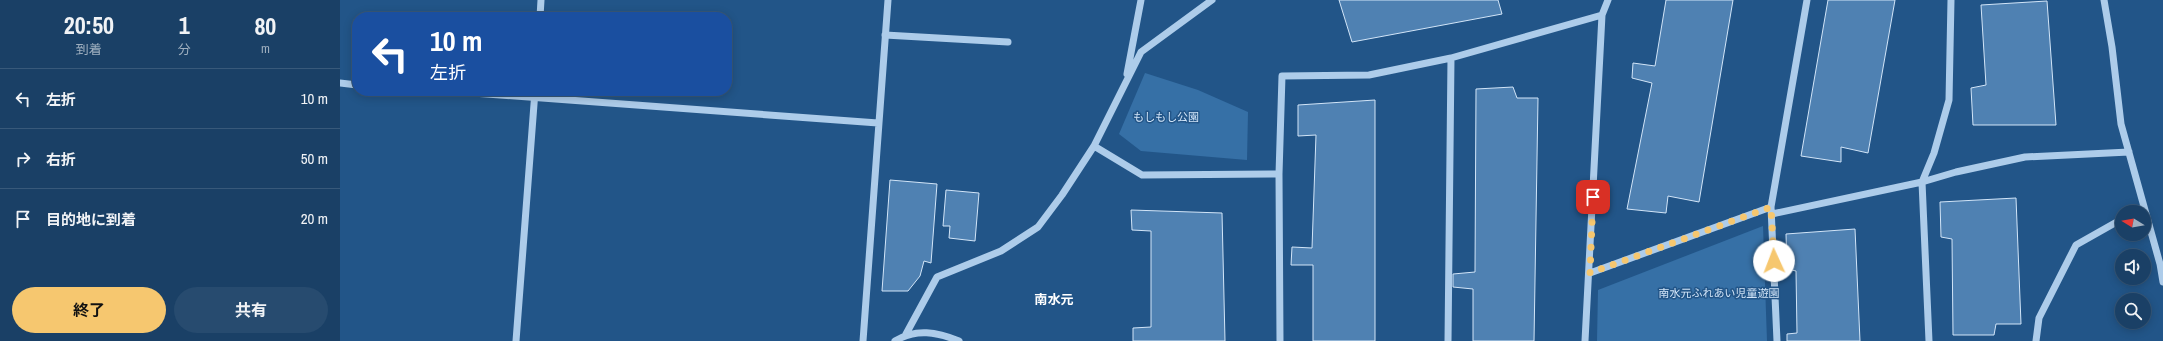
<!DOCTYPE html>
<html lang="ja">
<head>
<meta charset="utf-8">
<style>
  :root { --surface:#1a4066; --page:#274b6f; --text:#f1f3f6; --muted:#9fafbf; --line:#38597a; --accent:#f6c76f }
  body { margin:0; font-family:"Archivo Narrow","Noto Sans JP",sans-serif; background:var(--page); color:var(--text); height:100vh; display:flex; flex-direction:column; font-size:15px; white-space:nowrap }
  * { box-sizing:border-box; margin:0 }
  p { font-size:13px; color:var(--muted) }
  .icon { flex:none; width:22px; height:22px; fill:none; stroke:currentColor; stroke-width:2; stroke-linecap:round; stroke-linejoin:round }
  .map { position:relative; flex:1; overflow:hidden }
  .sheet { display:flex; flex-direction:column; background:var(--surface); width:340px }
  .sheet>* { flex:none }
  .hud { position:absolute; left:12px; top:12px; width:380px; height:84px; border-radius:16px; box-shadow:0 2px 10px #0003,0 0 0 1px var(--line); background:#1a4fa0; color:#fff; overflow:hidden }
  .needle { width:26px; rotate:281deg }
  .tools { position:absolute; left:1775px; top:205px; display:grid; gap:8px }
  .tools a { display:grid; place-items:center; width:36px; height:36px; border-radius:50%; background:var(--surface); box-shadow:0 2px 10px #0003,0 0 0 1px var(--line); font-size:20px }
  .pin { position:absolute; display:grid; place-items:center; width:34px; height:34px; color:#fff; margin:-17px; border-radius:8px; box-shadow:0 2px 6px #0006 }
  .me { position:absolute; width:44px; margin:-22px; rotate:358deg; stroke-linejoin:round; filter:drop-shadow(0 0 3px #0008) }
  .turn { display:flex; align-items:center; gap:14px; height:84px; padding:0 12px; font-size:18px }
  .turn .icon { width:52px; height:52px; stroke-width:2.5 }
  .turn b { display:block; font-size:28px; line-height:34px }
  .eta { display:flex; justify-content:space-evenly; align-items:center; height:68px; text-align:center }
  .eta b { font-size:24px; font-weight:700; line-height:28px }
  .primary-button { display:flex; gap:8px; margin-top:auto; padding:8px 12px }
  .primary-button a { flex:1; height:46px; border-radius:24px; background:var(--accent); color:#111; font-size:16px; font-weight:700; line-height:46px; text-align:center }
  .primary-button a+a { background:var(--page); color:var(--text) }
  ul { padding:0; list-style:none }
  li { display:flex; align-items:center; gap:12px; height:60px; padding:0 12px; border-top:1px solid var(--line) }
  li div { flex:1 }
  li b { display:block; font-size:15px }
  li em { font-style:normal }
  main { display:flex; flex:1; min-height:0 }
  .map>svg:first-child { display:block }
</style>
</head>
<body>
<main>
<section class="sheet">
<div class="eta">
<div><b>20:50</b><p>到着</p></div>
<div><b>1</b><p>分</p></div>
<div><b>80</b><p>m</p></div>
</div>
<ul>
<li><svg class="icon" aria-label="left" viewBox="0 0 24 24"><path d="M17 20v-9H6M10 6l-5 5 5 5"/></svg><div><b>左折</b></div><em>10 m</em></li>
<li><svg class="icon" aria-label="right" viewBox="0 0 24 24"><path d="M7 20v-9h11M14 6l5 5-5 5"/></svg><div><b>右折</b></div><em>50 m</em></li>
<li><svg class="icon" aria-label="arrive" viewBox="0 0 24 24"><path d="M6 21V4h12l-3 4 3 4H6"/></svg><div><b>目的地に到着</b></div><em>20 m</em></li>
</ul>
<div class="primary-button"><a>終了</a><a>共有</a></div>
</section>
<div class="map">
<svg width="1823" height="341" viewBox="0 0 1823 341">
  <rect width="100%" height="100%" fill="#258"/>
  <path fill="#3670a6" d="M805 73 858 90 908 112 907 160 801 151 779 134Z
    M1423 226 1427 341H1257L1258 290Z"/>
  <path fill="#4f81b2" stroke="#d2e5f8" d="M999 0H1158L1162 14 1012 42Z
    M1326 0H1393L1359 202 1328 196 1326 213 1287 209 1312 83 1292 78 1293 63 1315 66Z
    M1488 0H1555L1528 153 1501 147V162L1461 156Z
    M1707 1 1716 125H1633L1631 88 1646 85 1641 5Z
    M1173 87 1177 98H1198L1194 341H1133V289L1113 287V274L1135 272 1136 89Z
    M1035 100V341H973V265H951L952 247 972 248 976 135 958 136V105Z
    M550 180 597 184 591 263 584 261 580 276 568 291H542Z
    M606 190 639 193 635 241 609 238 610 226H603Z
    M1676 198 1681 324H1656L1654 335H1613L1612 239 1601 237 1600 202Z
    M791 210 882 213 885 341H793V328L811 327V231L792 230Z
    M1515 229 1520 341H1447V334L1457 333 1456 271 1447 269 1446 234Z"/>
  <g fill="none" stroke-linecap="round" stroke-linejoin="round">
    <path stroke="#adccea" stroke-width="7" d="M1764 0 1772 47 1781 124 1820 264 1823 282
      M200 17 201 0
      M545 35 668 42
      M787 74 801 0
      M0 83 17 85
      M106 91 538 123
      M754 146 802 175 939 174
      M1795 212 1804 207
      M1432 214 1582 182 1616 172 1685 157 1789 152
      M1250 273 1431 207
      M566 334 597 277 661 251 698 227 722 195 754 146 801 52 872 0
      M176 341 195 91
      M523 341 548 0
      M555 341C576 328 597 332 619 341
      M940 341 939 174 942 76 1029 75 1111 58 1262 15
      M1108 341 1111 58
      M1245 341 1262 15 1268 0
      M1437 341 1431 207 1467 0
      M1589 341 1582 182 1594 153 1609 100 1611 0
      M1696 341 1699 318 1736 245 1782 219"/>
  </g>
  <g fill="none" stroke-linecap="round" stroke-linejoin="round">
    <path stroke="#f6c76f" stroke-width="7" stroke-dasharray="0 12.6" d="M1253 197 1250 273 1431 207 1434 261"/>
  </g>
  <g text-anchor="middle" stroke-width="3" stroke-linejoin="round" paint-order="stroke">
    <g font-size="11" fill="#d2e5f8" stroke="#258">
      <text x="826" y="121">もしもし公園</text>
      <text x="1379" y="297">南水元ふれあい児童遊園</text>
    </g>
    <g font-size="13" font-weight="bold" fill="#fff" stroke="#258">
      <text x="714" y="304">南水元</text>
    </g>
  </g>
</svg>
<div class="tools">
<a><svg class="needle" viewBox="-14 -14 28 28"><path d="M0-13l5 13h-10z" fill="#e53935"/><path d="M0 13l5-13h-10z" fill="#9fafbf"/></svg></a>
<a><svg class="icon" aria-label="sound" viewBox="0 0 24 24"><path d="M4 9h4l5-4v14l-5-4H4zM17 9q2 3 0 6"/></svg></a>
<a><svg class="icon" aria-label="search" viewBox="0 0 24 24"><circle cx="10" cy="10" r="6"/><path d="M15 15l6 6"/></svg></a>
</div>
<div class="pin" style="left:1253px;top:197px;background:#d93025"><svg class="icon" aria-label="arrive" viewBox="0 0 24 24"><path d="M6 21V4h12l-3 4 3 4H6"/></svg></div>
<svg class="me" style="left:1434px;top:261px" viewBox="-20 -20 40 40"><circle r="19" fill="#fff"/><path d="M0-13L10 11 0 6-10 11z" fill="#f6c76f"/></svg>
<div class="hud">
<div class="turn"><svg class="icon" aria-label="left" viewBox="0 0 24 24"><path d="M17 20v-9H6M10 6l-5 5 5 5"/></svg><div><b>10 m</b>左折</div></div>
</div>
</div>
</main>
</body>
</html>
